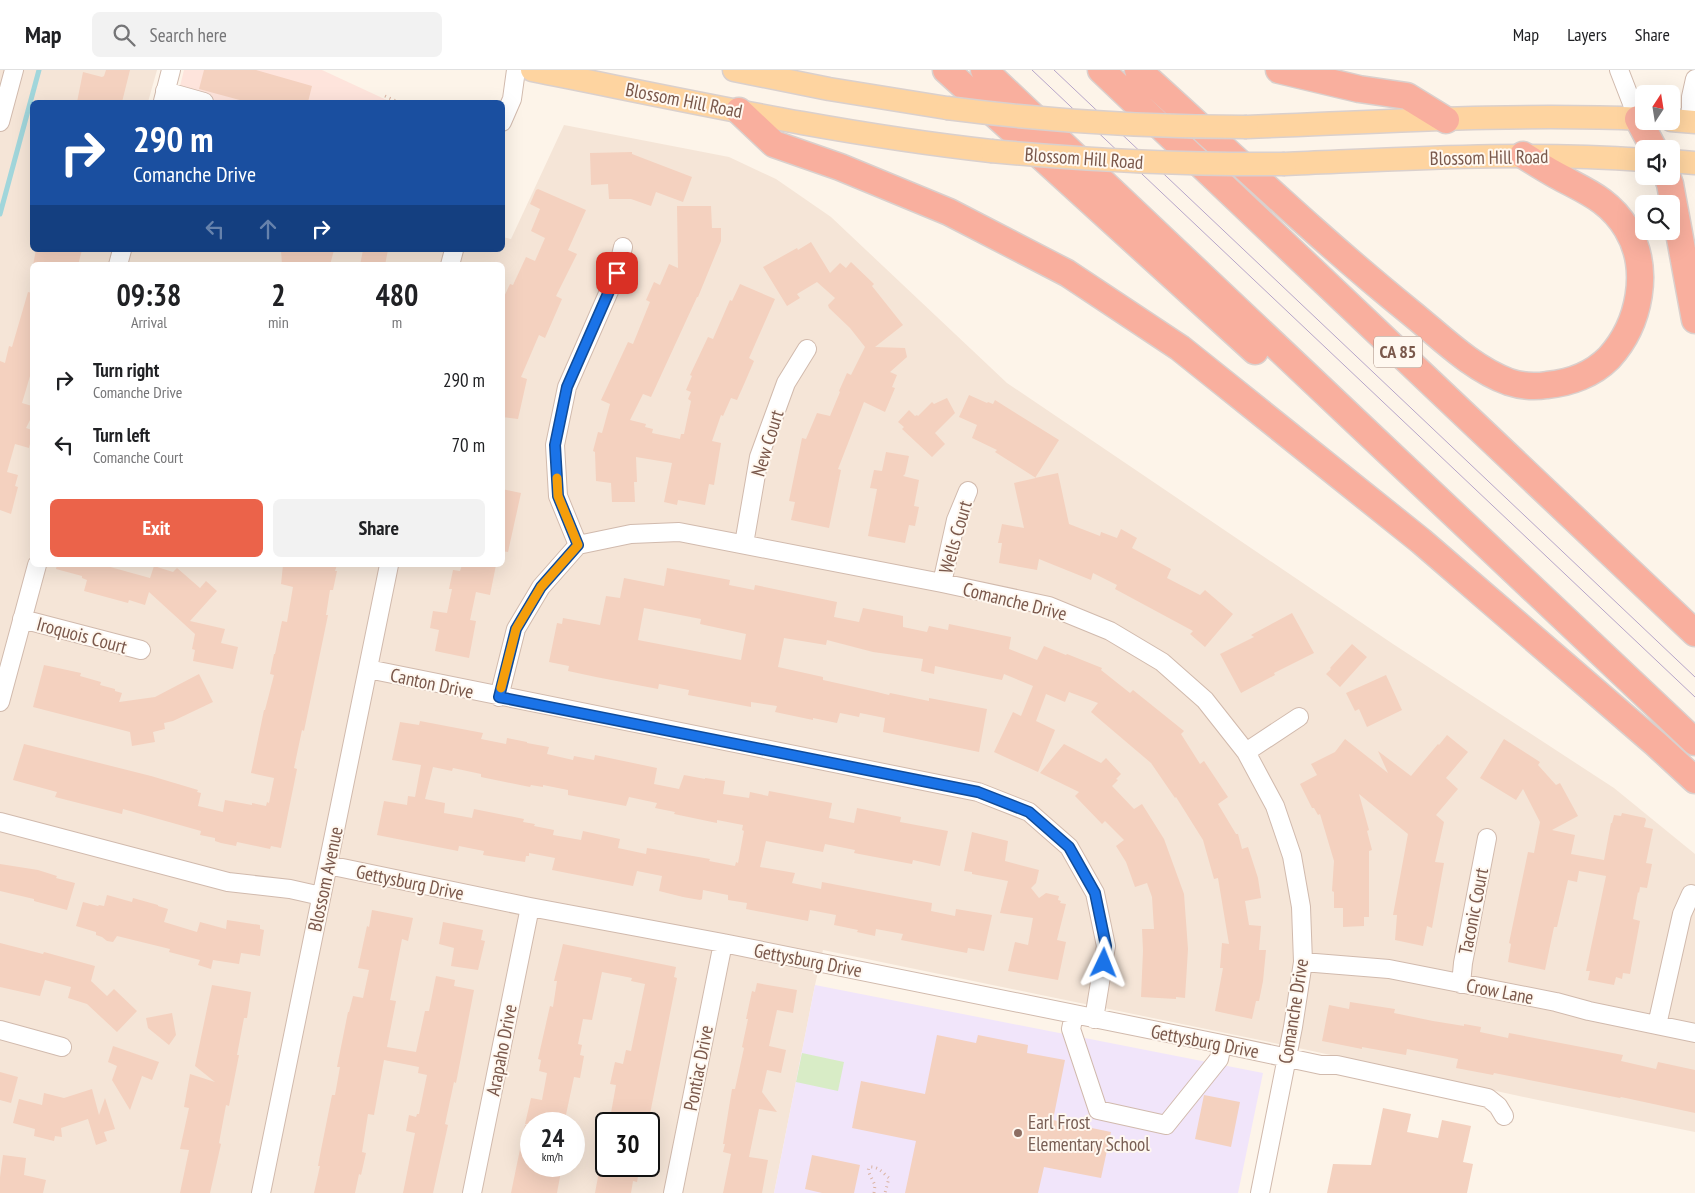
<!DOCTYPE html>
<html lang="en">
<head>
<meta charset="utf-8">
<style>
  :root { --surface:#fff; --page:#f2f2f2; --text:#202124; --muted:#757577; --line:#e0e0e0; --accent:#eb634a }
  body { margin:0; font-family:"PT Sans Narrow",sans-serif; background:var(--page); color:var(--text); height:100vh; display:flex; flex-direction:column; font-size:19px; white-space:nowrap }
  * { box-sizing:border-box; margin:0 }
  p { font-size:16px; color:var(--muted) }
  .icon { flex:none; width:28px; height:28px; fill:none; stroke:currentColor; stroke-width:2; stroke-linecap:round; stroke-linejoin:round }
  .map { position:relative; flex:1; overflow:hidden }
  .sheet { position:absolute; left:30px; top:192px; width:475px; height:305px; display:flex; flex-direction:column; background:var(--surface); border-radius:8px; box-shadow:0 5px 20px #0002 }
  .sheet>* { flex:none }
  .hud { position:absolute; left:30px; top:30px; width:475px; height:152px; border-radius:8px; box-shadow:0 5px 20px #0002; background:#1a4fa0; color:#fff; overflow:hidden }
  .needle { width:32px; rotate:12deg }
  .tools { position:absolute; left:1635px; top:15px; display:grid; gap:10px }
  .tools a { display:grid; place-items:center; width:45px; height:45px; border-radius:8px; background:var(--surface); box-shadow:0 5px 20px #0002; font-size:25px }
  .speed { position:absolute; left:520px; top:1042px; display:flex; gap:10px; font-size:25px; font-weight:700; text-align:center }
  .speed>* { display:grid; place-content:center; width:65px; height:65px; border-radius:50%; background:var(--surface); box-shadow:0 5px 20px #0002; line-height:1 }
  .speed small { font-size:12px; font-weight:400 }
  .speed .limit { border:2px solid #111; border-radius:8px; background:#fff; color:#111 }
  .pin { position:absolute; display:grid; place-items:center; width:42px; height:42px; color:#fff; margin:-21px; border-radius:10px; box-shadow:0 2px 8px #0006 }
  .me { position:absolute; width:55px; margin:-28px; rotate:2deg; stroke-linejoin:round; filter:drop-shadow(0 0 4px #0008) }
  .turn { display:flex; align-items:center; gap:18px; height:105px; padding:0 20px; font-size:22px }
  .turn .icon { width:65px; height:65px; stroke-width:2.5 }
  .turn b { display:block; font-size:35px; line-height:42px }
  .lanes { display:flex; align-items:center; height:48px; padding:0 20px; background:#0003; justify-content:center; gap:25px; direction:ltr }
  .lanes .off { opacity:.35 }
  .eta { display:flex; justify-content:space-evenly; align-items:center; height:85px; text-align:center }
  .eta b { font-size:30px; font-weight:800; line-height:35px }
  .primary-button { display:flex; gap:10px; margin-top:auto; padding:10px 20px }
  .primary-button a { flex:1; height:58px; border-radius:8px; background:var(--accent); color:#fff; font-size:20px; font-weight:800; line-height:58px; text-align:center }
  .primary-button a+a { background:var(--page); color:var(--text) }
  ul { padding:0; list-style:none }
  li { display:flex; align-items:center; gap:15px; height:65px; padding:0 20px }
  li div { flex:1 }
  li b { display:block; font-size:19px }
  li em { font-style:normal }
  header { display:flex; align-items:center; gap:30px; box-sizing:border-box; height:70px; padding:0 25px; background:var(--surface); border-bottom:1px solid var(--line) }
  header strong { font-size:24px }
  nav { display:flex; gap:28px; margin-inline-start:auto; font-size:18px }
  .search { width:350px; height:45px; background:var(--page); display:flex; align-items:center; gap:12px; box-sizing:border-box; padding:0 18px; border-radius:8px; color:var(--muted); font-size:19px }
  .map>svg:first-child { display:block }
</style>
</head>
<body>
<header>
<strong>Map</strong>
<div class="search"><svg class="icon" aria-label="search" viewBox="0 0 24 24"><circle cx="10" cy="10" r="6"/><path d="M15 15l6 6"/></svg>Search here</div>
<nav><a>Map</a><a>Layers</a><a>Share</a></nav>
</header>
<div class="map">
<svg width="1695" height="1123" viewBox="0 0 1695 1123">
  <rect width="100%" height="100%" fill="#fdf4e9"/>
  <path fill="#f5e5d7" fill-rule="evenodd" d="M0 0H157L148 32H32V180H502L503 167 511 169 564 55 729 87 776 109 831 147 1007 313 1393 574 1614 718 1695 784V1062L1538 1030 1303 979 823 880 815 915 774 1123H0ZM32 195H502V495H32ZM531 1054H574V1096H531ZM606 1054H649V1096H606Z"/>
  <path fill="#fee4dc" d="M184 0H322L391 32H176Z"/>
  <path fill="#f1e5fa" d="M815 915 1263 1003 1238 1123H774Z"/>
  <path fill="#d8ecc6" d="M802 983 844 992 838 1021 796 1012Z"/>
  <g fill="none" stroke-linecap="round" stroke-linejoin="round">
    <path stroke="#a1d6db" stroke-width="5" d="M0 144 39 0"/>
  </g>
  <path fill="#f4d1bf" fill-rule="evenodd" d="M106 0H130L122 32H77L83 2 102 7 104 6Z
    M204 0H256L312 16 308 32H247L199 19Z
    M632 82V84L692 107 683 132 656 122 651 136 631 129H609L608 114 591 115 590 83Z
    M538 119 586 140 568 180 577 184 556 226 562 229 545 268 539 265 521 307 527 309 518 349 502 347V231L510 214 513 215 526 187 535 191 545 168 531 161 540 139 530 134 536 120Z
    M677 136H711L712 158H721V171L698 227H697L651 327 643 324 630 350 646 354 645 357 653 359 652 363 680 369 681 364H684L691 331 688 329 691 322 686 320 692 306 690 305 708 267 713 269 730 230 732 231 740 214 775 229 749 288 754 291 745 312 737 330 731 328 723 346 721 345 712 371 721 373 714 415 709 414 705 435 678 430 677 435 664 432 672 393 636 387 637 412H634L635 432H612L611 413 596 411 595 382 593 381 598 362 602 363 610 334 601 330 628 272 633 274 650 232 646 230 654 212 660 215 669 194 678 198Z
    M811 172 830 203 840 193 846 198 851 192 874 214 872 216 903 255 875 277 905 278 907 287 890 302 897 305 892 317 895 318 885 342 864 332 838 399 841 400 829 458 791 450 795 432 789 431 802 368 806 369 817 343 830 346 840 322 839 321 847 303 851 305 865 277 850 258 829 238 828 235 835 228 817 212 797 224 800 228 787 236 763 197 797 178 798 180Z
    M36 180H82L78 195H33Z
    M281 180H334L330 195H282Z
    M363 180H388L385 195H360Z
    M28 222 32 223V307L30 306 22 333 32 336V346L26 358 32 360V365L29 378 15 374 7 402 18 405 15 416 18 417 11 444 0 440V291L5 293 9 276 12 277Z
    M969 325 987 333 988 332 993 334 995 330 1059 370 1035 408 1058 403 1069 454 1100 466 1101 462 1117 468 1121 459 1137 468 1132 478 1171 499 1167 508 1200 525 1205 520 1233 544 1205 577 1190 564 1193 561 1115 519 1117 515 1093 503 1091 510 1039 489 1037 500 999 493 1002 473H998L1002 454 1024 458 1014 413 1036 408 995 382 997 380 972 368 977 355 959 347Z
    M947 328 955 343 935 363 945 374 932 387 902 359 904 357 898 352 909 340 915 346 917 345 918 346 932 332 934 334Z
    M886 382 909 386 905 404 903 406 919 410 914 436 919 437 915 456 909 455 905 473 868 466 877 419 870 418 874 400 882 401Z
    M502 419 521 423 508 482 502 481Z
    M57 495H103L150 508 154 496 173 502 177 498 200 518 206 511 217 521 190 551 225 559 221 573 238 577 233 599 193 591 195 580 192 579 195 564 149 522 145 535 129 530 128 533 84 521 87 510 82 508V506L56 499Z
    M283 495H337L335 501H337L333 520H330L326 545H328L304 661 302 660 294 698 297 699 281 778 271 776 270 779 237 772 236 776 221 773 215 771V768L200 765 201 761 123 739 122 744 55 727 57 722 13 710 24 674 151 706 198 720 197 722 201 723 198 736 223 742 225 730 252 735V733L266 736 267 732 269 733 274 708 251 703 264 640H265L274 605 270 604 274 584H275L282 551 287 552 293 517 281 514Z
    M462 495H496L490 525 476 522 470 550 476 551 469 588 435 581 439 560 430 558 433 541 447 543 452 519H449L453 500 460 501Z
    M667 498 730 510 729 515 754 520 755 515 837 532 834 547 859 552 863 538 903 546V557L927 562 929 556 948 560 949 554 1011 567 1009 579 1037 590 1044 576 1066 585 1067 584 1102 598 1101 600 1130 623 1133 620 1184 661 1181 664 1200 694 1204 691 1228 727 1218 734 1236 764H1238L1242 779 1248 777 1258 808 1261 828 1245 831 1249 855 1261 856 1259 880H1266L1263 911 1259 931H1256L1252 949 1215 941 1223 898H1220L1222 873 1229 874 1218 808 1214 809 1203 770 1176 727 1175 728 1151 693 1091 642 1098 633 1069 622 1065 632 1046 624 1036 651 1055 660 1038 702 994 682 1013 642 1021 646 1033 616 1004 604 1002 610 935 596 934 604 921 601 923 589 873 582 827 570 826 575 784 568 778 597 823 607V610L877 622 889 625 890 623 929 631V628L987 639 979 682 883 662 885 648 860 643 859 647 840 643 837 653 813 648V650L775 642 777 636 751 632V637L725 632 688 625 689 620 659 614 658 619 596 607 568 601 569 596 549 592 557 553 562 554 563 548 600 555 606 526 620 528 624 508 664 516ZM644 538 701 549 700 554 746 564 741 590 638 570Z
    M1292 543 1314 583 1274 603 1275 605 1241 623 1220 584 1254 567 1251 565Z
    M1352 574 1367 587 1340 617 1326 604 1331 599 1330 598Z
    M44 595 81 603 80 606 101 612 100 615 115 619V621L122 623 119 632 155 627 199 604 213 632 173 651 164 653 165 659 153 662 155 672 132 676 130 662 33 637Z
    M1386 605 1402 640 1367 657 1359 639 1355 641 1346 623Z
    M420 651 483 663 481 669 506 674 507 668 527 672V673L549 677 547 684 573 690 574 686 594 690 595 685 657 698 654 714 679 719 684 705 705 709V708L725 711 723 724 749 728 750 722 768 726 769 721 832 733 829 748 854 753 857 738 901 747 900 752 948 761 940 796 913 790 912 794 854 783 855 780 825 774 823 782 766 771 760 797 795 803 792 813 821 819 822 812 905 828 932 833 931 841 955 846 956 839 992 845 984 881 968 878 967 883 901 870 903 864 876 859 875 866 857 862 858 860 834 855 836 845 810 840 808 851 746 839 747 833 728 830V825L703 820 702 829 700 830 683 827 659 821 662 806 637 801 633 816 552 800 555 788 529 783V786H526L525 792 483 785 484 781 459 776 458 781 377 765 384 731 407 735 408 726 415 727 421 695 392 690 400 652 419 655ZM433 697 452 701 453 698 481 704V707L530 717 531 715 543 717V715L568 720V725L626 736 629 727 657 733 655 738 675 742 674 744 717 753V750L743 755 742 760 744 761 738 793 736 792 735 796 709 791 710 789 647 778 646 784 618 778 620 769 583 761 581 770 553 765 554 760 534 756 535 754 523 752 524 749 474 739 472 748 444 743 445 733 425 729Z
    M1447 665 1468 682 1446 708 1458 719 1436 745 1444 752 1435 792 1444 793 1432 858 1427 856 1423 876 1395 870 1397 845H1393L1408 764 1359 724 1369 760 1367 761 1372 780 1369 781V847H1364V856L1343 857V838H1334V822L1332 821 1334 791 1320 744 1318 745 1314 738H1312L1300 714 1317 705 1311 694 1335 682 1345 669 1388 703 1378 681 1411 706 1438 674 1439 675Z
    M1504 669 1540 692 1538 695 1556 715 1560 713 1578 746 1552 760 1575 765 1571 784 1604 790 1611 753H1612L1614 745 1621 746 1622 743 1645 748 1646 750 1644 757 1653 759 1646 793 1652 794 1647 818 1640 817 1639 823 1638 822 1633 849 1640 851 1630 904 1623 903 1622 909 1616 907 1614 915 1588 910 1590 901H1586L1606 806 1579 801 1577 812 1568 810 1557 857H1554L1545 900 1508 892 1511 874 1509 873 1528 782 1534 783 1540 752 1523 719 1516 730 1480 708Z
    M1064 674 1101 693 1106 688 1121 704 1116 709 1118 710 1112 716 1134 739 1142 734 1164 769 1184 824 1188 879 1185 928 1176 927V929L1141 927 1143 881 1142 859H1154L1152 827 1147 813 1135 817 1126 792 1116 776 1124 770 1105 751 1102 754 1075 726 1079 722 1040 703Z
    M972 762 1008 771 1005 791 1039 800 1036 813 1031 818 1039 828 1046 823 1059 826 1058 830 1061 831 1060 833 1066 834 1057 870 1066 872 1058 910 1008 901 1015 872 1028 875 1033 848 1000 843 1008 811 972 804V802L964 801Z
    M0 794 38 800 57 806 56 808 75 813 67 840 34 831V829L0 821Z
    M107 825 132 832 133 828 158 835V836L168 839 164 852 197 862 200 852 226 859 227 850 260 855V859L264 860 260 886 241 883 239 894 213 890 211 899 198 895 200 890 169 882 170 879 117 866 113 872 107 871 102 867 96 865V862L76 856 83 832 98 836 99 835 104 836Z
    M372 840 413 848 408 871 402 869 390 930 396 931 387 977 416 982 425 941H429L436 906 455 910 454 916 474 920 456 1013 454 1012 445 1054 448 1055 433 1123H403L415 1063 406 1061 409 1045 416 1047 417 1044H419L427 1005 418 1003 419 997 384 990 374 1045 368 1044 362 1082 366 1083 361 1105 359 1104 355 1123H314L320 1096H318L321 1080 332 1025H335L340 997H337L348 942H349L353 926 363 928 369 900 358 898 367 856 369 857Z
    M443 852 483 860 481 870 485 871 478 900 451 896 454 878 439 874Z
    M0 873 43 884 44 882 95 896 91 911 107 926 114 919 137 941 117 962 87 934 68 928 71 917 45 910 40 926 0 917Z
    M563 874 676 897 674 907 677 908 648 1054H609L616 1015 610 1014 615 992 623 994 626 980 631 981 645 914 631 911 632 908 602 902 592 950 583 949 578 974 582 975 580 985 584 986 580 1008 574 1007 564 1054H525L531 1028 542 1030 547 1003 539 1001 541 990 538 989 550 936 553 937 557 911H554Z
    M757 913 797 920 793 943 777 940 769 976 786 980 781 1003 767 1000 762 1022 777 1042 759 1039 749 1087 768 1090 762 1123H723L731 1084 723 1082 725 1074H723L732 1019H735L744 978 742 977 748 949H746L752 921 755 922Z
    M212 915 251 922 247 948H244L237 985H239L229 1036 226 1035 219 1073 221 1074 210 1123H180L189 1080 180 1079 189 1038 184 1037 190 1004 215 1012 195 996Z
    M1350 932 1395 939 1394 943 1433 951 1464 956V954L1481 957 1480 962 1508 968 1509 963 1623 985 1621 991 1656 999 1658 992 1695 1000V1043L1621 1027 1620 1028 1494 1003 1493 1005 1456 998 1458 989 1407 979 1406 985 1362 977V979L1322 971 1329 935 1349 939Z
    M172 943 176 965 169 975 148 958 146 948Z
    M937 965 976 973 978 965 1028 975 1027 983 1065 990 1053 1050 1111 1062 1101 1108 1044 1097 1038 1123H905L916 1071 852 1058 861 1011 925 1024Z
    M113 976 159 992 152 1010 142 1006 130 1040 112 1010 117 996 108 992Z
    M0 1002 18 1007 11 1033 0 1030Z
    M92 1019 99 1045 105 1028 115 1059 104 1062 107 1071 96 1075 88 1049 61 1058 62 1067 55 1066 54 1071 34 1066 35 1059 13 1053 19 1029 42 1035 44 1023 64 1028Z
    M1204 1025 1240 1032 1231 1077 1195 1069Z
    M1383 1038 1411 1044 1407 1062 1438 1068 1442 1050 1471 1056 1463 1092 1473 1094 1467 1123H1327L1333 1094 1371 1095Z
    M525 1055H531V1096H562L557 1123H511Z
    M3 1085 26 1088 24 1105 46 1110 43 1123H0V1107Z
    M812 1085 860 1095 854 1123H822L805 1119Z
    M600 1096H640L637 1112 633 1111 631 1123H595Z"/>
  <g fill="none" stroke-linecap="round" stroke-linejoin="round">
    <defs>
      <path id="minor" d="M1619 0 1638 49
        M165 21 204 32
        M163 31 171 0
        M0 52 14 0
        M502 52 512 29 516 0
        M1691 52V27L1695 9
        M118 195 122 180
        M450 195 454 180
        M744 474 759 387 786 313 807 279
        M578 475 558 426 555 375 567 317 617 203 623 177
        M942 513 956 450 968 421
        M22 549 141 580
        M368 599 978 722 1029 742 1069 777 1095 823 1106 876 1094 949
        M499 627 516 559 541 517 578 475 631 464 679 462 942 513 1049 536 1110 561 1162 592 1205 630 1246 682 1275 736 1292 786 1301 837 1303 892 1293 957 1260 1123
        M0 632 37 495
        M1246 682 1299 647
        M0 752 228 812 290 819 321 826
        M328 795 530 837 723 873 1222 974 1307 992 1321 995H1337L1488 1028 1498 1036 1504 1046
        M1303 892 1389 899 1556 932 1589 941 1695 963
        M1461 914 1463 893 1487 768
        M1074 945 1071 959 1098 1040 1166 1055 1219 989 1222 974
        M1657 955 1682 844 1691 824
        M0 960 62 977
        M261 1123 389 495
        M472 1123 530 837
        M673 1123 723 873"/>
      <path id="major" d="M532 0C684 30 836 64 991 81
        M734 0 829 19 947 38
        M1671 50 1695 52
        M1247 57C1379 52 1512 43 1644 49
        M1671 91 1695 93
        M1285 94C1405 89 1524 81 1644 90"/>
      <path id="highway" d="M946 0 1255 281
        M984 0 1695 672
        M1101 0 1695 563
        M1138 0C1228 81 1316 166 1410 242 1441 267 1471 298 1509 312 1521 316 1534 317 1547 315 1570 313 1593 304 1609 288 1640 254 1651 199 1627 159 1609 129 1585 121 1556 105 1545 99 1534 92 1523 85
        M1279 0 1359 19 1407 26 1446 50
        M739 41 774 74 840 97 949 142 1067 203 1180 278 1421 471 1656 674 1695 710
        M1638 49 1654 79
        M1667 106 1670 114 1695 250"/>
    </defs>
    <use href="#minor" stroke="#d1baad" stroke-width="20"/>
    <use href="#major" stroke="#dad0cd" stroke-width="25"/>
    <use href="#highway" stroke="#dad0cd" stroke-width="29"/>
    <path stroke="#dab3a1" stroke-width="3" stroke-dasharray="1 4" stroke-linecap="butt" d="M385 26 398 32
      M874 1123 875 1115 868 1101 869 1097C878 1096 883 1103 889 1108L885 1123"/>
    <use href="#minor" stroke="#fff" stroke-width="18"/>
    <use href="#major" stroke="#fed4a0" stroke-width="22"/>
    <use href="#highway" stroke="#f9af9e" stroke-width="26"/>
    <path stroke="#b6a5c9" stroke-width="1" d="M1032 0 1695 627
      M1054 0 1695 607"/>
    <defs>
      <path id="major-bridge" d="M947 38C1047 51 1146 57 1247 57
        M991 81C1089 90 1186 95 1285 94"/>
    </defs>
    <use href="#major-bridge" stroke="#dad0cd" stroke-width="25" stroke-linecap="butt"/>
    <use href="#major-bridge" stroke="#fed4a0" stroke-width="22"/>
  </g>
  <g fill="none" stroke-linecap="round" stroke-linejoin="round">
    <defs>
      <path id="route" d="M617 203 567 317 555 375 558 426 578 475 541 517 516 559 499 627 978 722 1029 742 1069 777 1095 823 1106 876 1104 893"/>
    </defs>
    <use href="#route" stroke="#114b97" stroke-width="12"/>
    <use href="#route" stroke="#1a73e8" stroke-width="9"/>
    <path stroke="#f59e0b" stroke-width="9" d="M501 618 516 559 541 517 578 475 558 426 557 408"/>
  </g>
  <circle fill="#8d6e63" stroke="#fff8f0" stroke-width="2" cx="1018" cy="1063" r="5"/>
  <g text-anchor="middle" stroke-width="4" stroke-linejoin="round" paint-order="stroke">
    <rect fill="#fff8f0" stroke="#a2887c" stroke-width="1" x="1374" y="266.5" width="48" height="31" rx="4"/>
    <g font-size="18" font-weight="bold" fill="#7a584b">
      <text x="1398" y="288">CA 85</text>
    </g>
    <g font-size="19" fill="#7a584b" stroke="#fff8f0">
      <text transform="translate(684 30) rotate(11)" y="7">Blossom Hill Road</text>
      <text transform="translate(1489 87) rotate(-1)" y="7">Blossom Hill Road</text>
      <text transform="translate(1084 88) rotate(4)" y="7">Blossom Hill Road</text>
      <text transform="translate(767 373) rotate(-73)" y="7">New Court</text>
      <text transform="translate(955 467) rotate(-74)" y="7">Wells Court</text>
      <text transform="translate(1015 531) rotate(14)" y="7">Comanche Drive</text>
      <text transform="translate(82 565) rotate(15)" y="7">Iroquois Court</text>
      <text transform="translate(432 613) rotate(12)" y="7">Canton Drive</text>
      <text transform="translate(325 809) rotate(-78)" y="7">Blossom Avenue</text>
      <text transform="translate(410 812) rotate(12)" y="7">Gettysburg Drive</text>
      <text transform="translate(1473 841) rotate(-79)" y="7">Taconic Court</text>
      <text transform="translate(808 890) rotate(11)" y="7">Gettysburg Drive</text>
      <text transform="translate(1500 921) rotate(11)" y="7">Crow Lane</text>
      <text transform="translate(1293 941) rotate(-81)" y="7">Comanche Drive</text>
      <text transform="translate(1205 971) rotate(11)" y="7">Gettysburg Drive</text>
      <text transform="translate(501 980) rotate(-79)" y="7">Arapaho Drive</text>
      <text transform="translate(698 998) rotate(-79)" y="7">Pontiac Drive</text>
    </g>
    <g font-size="19" fill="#785e54" stroke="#fff8f0" text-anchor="start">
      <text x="1028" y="1059">Earl Frost<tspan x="1028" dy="22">Elementary School</tspan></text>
    </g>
  </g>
</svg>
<div class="tools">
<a><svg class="needle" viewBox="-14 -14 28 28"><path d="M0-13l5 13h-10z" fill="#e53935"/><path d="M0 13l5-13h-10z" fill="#757577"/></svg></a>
<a><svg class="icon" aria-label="sound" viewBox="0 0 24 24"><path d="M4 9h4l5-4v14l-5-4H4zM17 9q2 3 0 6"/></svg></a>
<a><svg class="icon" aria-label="search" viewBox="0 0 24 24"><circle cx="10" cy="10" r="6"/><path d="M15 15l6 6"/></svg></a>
</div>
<div class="speed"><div>24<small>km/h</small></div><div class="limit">30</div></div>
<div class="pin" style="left:617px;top:203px;background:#d93025"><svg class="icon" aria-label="arrive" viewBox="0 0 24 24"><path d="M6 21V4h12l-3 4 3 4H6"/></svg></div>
<svg class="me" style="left:1104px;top:893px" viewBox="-20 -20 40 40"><path d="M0-17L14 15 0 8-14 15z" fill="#1a73e8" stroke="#fff" stroke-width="4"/></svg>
<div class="hud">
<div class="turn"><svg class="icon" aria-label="right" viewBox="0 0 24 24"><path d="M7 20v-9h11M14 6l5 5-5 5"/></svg><div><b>290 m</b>Comanche Drive</div></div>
<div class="lanes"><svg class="icon off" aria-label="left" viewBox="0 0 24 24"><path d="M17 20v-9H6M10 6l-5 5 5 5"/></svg><svg class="icon off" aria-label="ahead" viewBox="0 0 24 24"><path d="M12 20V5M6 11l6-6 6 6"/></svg><svg class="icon" aria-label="right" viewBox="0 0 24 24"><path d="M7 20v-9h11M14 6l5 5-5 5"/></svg></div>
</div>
<section class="sheet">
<div class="eta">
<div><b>09:38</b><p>Arrival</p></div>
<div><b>2</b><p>min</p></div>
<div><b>480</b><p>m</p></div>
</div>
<ul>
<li><svg class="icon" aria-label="right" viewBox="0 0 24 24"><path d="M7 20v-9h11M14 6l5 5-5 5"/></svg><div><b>Turn right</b><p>Comanche Drive</p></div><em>290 m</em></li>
<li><svg class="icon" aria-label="left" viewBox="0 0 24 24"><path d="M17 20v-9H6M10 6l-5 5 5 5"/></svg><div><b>Turn left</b><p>Comanche Court</p></div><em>70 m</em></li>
</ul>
<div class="primary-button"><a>Exit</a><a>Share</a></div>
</section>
</div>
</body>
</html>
